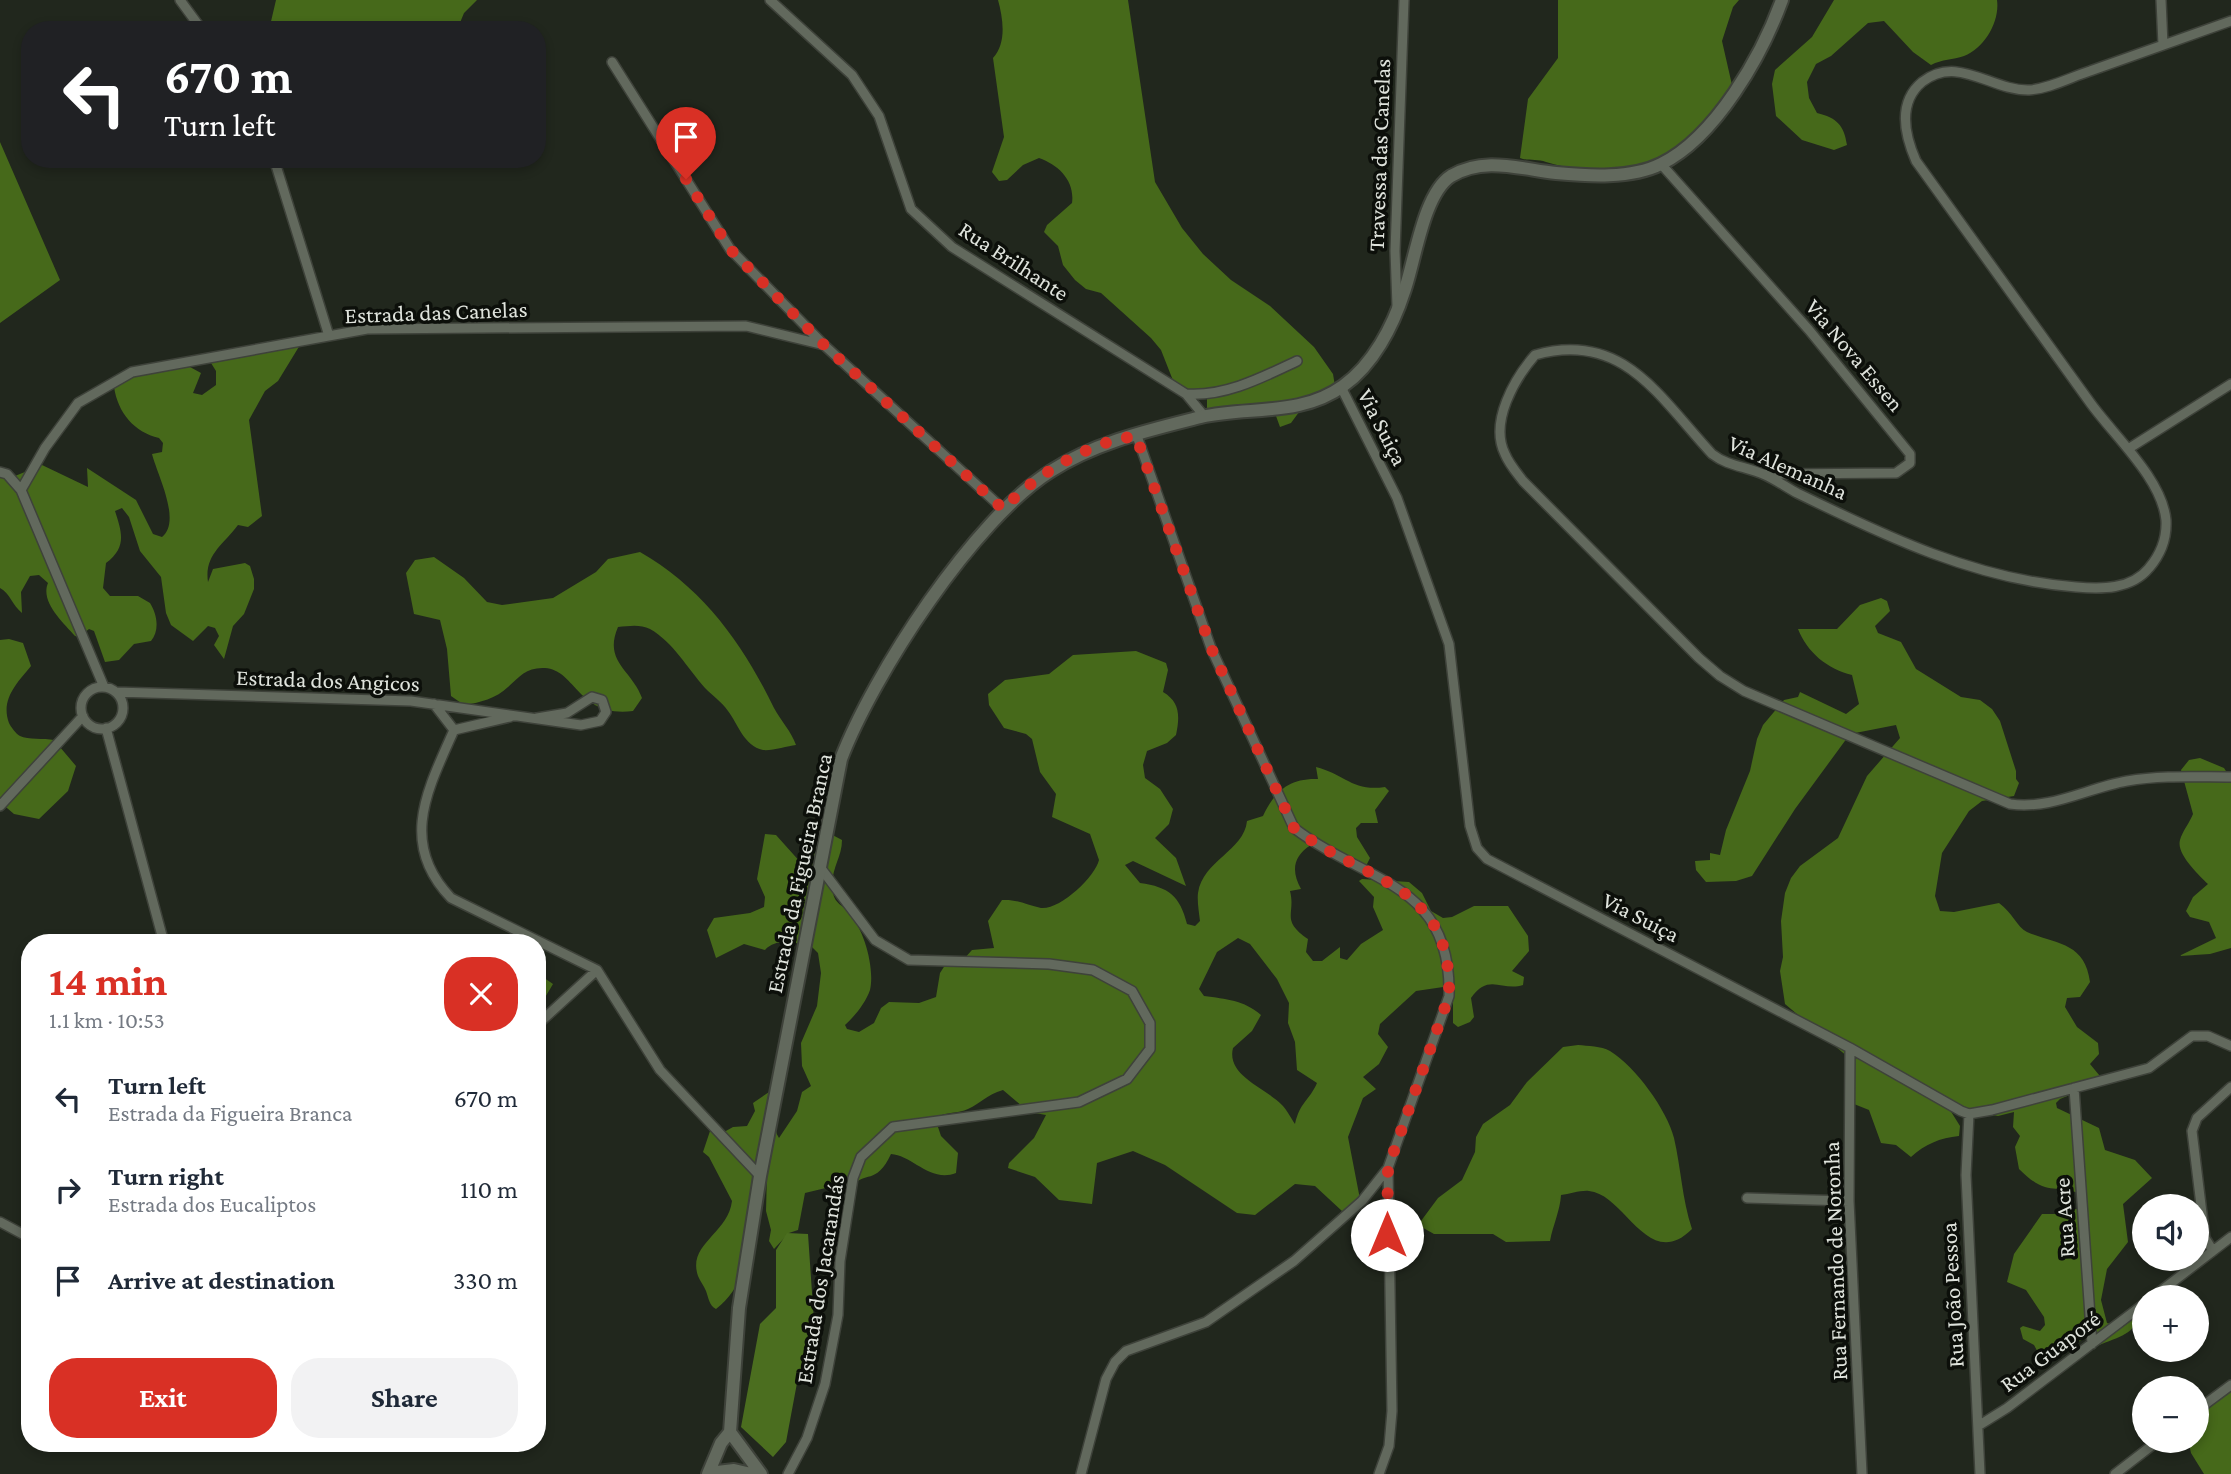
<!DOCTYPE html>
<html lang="en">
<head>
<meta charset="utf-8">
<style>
  :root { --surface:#fff; --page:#f2f2f3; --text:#1f2937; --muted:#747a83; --accent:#d93025 }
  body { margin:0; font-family:"Crimson Pro",serif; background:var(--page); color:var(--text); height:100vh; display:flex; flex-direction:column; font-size:26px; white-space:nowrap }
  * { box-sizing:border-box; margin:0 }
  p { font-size:23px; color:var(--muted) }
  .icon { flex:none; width:38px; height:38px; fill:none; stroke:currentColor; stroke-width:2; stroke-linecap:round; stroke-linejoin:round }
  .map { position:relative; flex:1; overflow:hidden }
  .panel { position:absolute; left:21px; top:934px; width:525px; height:518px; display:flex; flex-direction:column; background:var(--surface); border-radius:28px; box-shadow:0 4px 10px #0003 }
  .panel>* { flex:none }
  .banner { position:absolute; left:21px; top:21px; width:525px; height:147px; border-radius:28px; box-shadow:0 4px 10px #0003; background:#202124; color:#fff; overflow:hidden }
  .tools { position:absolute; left:2132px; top:1194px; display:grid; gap:14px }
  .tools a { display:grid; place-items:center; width:77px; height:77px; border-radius:50%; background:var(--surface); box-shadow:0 4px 10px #0003; font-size:35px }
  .pin { position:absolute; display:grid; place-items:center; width:60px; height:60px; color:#fff; margin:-72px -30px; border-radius:50% 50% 50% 0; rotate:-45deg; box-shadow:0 0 7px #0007 }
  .pin .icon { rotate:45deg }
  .me { position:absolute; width:77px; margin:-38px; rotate:0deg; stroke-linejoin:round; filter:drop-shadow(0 0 5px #0008) }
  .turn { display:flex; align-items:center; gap:24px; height:147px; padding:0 28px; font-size:32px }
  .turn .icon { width:91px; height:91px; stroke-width:2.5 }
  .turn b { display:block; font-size:49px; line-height:60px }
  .round { display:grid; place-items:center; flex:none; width:74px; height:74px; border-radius:28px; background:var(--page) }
  .head { display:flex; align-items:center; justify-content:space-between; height:119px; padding:0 28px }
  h1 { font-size:42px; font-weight:700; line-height:52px; color:var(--accent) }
  .action { display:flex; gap:14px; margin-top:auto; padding:14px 28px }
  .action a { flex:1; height:80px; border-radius:28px; background:var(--accent); color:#fff; font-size:28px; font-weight:700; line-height:80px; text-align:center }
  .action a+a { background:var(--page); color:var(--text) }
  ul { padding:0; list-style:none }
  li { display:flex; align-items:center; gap:21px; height:91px; padding:0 28px }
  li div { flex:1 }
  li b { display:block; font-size:26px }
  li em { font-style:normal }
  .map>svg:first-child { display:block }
</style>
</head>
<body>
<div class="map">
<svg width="2231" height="1474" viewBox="0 0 2231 1474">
  <rect width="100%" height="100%" fill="#21271d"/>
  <path fill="#46691a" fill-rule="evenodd" d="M276 0H477L464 13 457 30H269Z
    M998 0H1128L1155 182 1182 228 1203 254 1231 280 1270 306 1314 347 1333 374 1335 386 1302 408 1291 423 1280 427 1276 416 1267 412 1207 411V397L1185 391 1174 383 1161 350 1151 338 1101 293 1086 289 1075 280 1063 265 1058 246 1044 232 1047 225 1072 203C1075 181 1059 165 1039 158L1023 165 1007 180 999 181 992 172 1004 137 993 58C1007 43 1003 18 998 0Z
    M1558 0H1739L1733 7 1722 41 1732 85C1686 168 1636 188 1546 162 1537 159 1528 161 1520 158L1528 99 1558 58Z
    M1834 0H1997C2000 21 1985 48 1964 56 1953 60 1942 59 1931 65L1913 52 1884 21 1868 23 1831 56 1816 64 1807 82 1809 98 1817 113C1837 118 1844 125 1847 145L1834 150 1802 140 1776 116 1772 84 1775 70 1812 37Z
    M0 142 60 280 0 323Z
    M292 337 297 338 300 345 278 381 265 391 249 420 262 516 248 527 238 525C223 545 204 555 208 582L213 569 245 563 250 566 254 579V589L244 614 233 626 224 659 214 645 219 636 215 628 208 626 193 641 171 625 166 613 161 577 140 551 129 517 122 508 115 511C122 533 127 547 106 563L103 588 110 596H138L150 603C157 614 160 630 151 641L134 644 119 660 105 662 94 631 89 629 79 637 75 636C63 622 40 602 48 583L39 575 30 576 21 592 22 613C12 605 10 593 0 588V470L15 476 42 465 88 487 87 468 136 500 153 534 162 537C182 521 157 474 152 454L162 452 163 443 159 438C134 432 118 413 114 387L129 375 165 369 190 367 201 373 193 393 202 395 216 385V371L211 363 213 359Z
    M640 552C703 588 743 644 774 708 781 721 791 731 796 745 787 746 772 751 763 750 744 746 738 724 728 711 722 702 713 696 705 688 688 669 673 642 650 629 640 624 629 626 618 627 603 662 632 670 642 698L633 711C578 718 576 670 545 668 527 667 520 676 508 687 497 698 479 703 464 705L451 696 447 649 440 620 414 614 406 573 415 560 434 557 464 578 487 602 502 605 553 598 596 572 608 559Z
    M1881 598 1887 601 1890 611 1875 626 1878 633 1901 642 1916 669 1961 697 1980 700 1992 709 2000 721 2016 771V779L2019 783 2014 796 1982 801 1969 811 1942 853 1935 896 1940 911 1954 912 1999 903C2012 912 2017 927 2027 932 2056 944 2085 942 2090 982L2080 997 2067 998 2065 1007 2077 1027 2098 1043 2099 1054 2090 1064 2104 1081 2060 1099 2056 1103 2057 1108 2099 1128 2105 1150 2135 1160 2152 1178 2123 1204 2128 1242 2107 1269 2101 1300 2107 1323 2111 1324 2134 1310 2138 1315C2136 1336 2113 1338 2095 1347H2092L2088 1336C2073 1347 2057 1349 2042 1360L2034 1345 2023 1339 2020 1328 2023 1326 2040 1331 2045 1325 2044 1317 2026 1290 2007 1282 2014 1254 2042 1214H2057L2080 1208 2085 1196C2054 1181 2050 1200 2019 1169L2015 1147 2020 1136 2013 1127 2014 1112 1998 1116 1951 1107 1950 1110 1960 1126 1959 1136C1940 1138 1925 1144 1911 1157L1896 1145 1881 1143 1869 1110 1854 1104 1848 1057 1785 1004 1780 971 1783 957 1781 921 1785 893 1791 878 1800 866 1838 838 1867 776 1900 738 1896 725 1850 734 1795 809 1752 876 1736 881 1706 882 1696 870 1695 861 1710 860V853L1720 855 1726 830 1750 771 1757 739 1763 725 1784 700 1798 697 1800 692 1846 714 1859 704 1852 675C1827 669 1807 652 1798 629H1837L1860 605Z
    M9 639 23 643 31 666C18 682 0 699 9 723 11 727 16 734 20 736 28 740 44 738 54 740L76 766 68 791 39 819 14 814 0 802V640Z
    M1136 651 1166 663 1168 670 1163 692C1180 702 1180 716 1176 735L1167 743 1147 751 1143 765 1145 778 1160 789 1173 809 1169 824 1155 838 1176 858 1186 886 1133 861 1125 865 1140 883C1169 887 1180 896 1187 924L1195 926 1200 921C1199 912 1197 901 1198 893 1203 860 1244 851 1247 821L1263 816C1275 791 1289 778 1318 779L1316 767C1344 774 1353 792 1385 787L1389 791 1375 810 1378 823H1361L1356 828 1357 837 1370 858 1367 864 1361 866 1311 845C1293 856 1291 871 1301 889L1290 891C1296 914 1280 920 1308 939L1306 952 1313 961H1322L1340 947V958L1347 960 1361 944 1383 930 1373 907 1374 897 1359 881 1362 879 1409 882 1422 893 1431 911 1443 918 1452 917 1474 906H1508L1528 936 1529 951 1512 971 1524 977 1523 985C1502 992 1489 972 1471 998L1474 1017 1470 1022 1458 1027 1453 1023V991L1450 986 1416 991 1380 1024 1378 1034 1388 1047 1379 1064 1363 1077 1376 1089 1363 1098 1348 1137 1359 1194V1202L1351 1210 1342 1211 1315 1186 1295 1184 1255 1215 1237 1213 1165 1165 1133 1151 1097 1163 1092 1204 1059 1200 1035 1177 1008 1168 1009 1163 1034 1138 1046 1115 1029 1112 1003 1090C986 1095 981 1103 968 1109 958 1114 947 1111 935 1118L941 1136 958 1153 956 1173C930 1183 912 1155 891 1154 876 1186 865 1170 851 1187L834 1186 805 1193 798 1230 789 1233 774 1249 769 1241 771 1230 766 1211 767 1173C751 1217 756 1279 716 1309 709 1305 709 1299 706 1291 704 1286 700 1281 698 1276 687 1244 728 1234 732 1201L709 1157 703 1152 710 1131 717 1136 733 1127 747 1126 755 1111 753 1103 775 1088C780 1103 770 1125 779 1138L797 1111 802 1092 811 1086 802 1066 801 1043 817 1006 821 973 818 953 811 946 809 948C796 941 776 938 765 950L744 944 716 958 707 930 714 918 750 913 764 907 765 897 757 879 765 834 776 835 802 864 809 859 825 831 842 840C842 859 829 870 833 893 835 904 843 905 849 913 864 929 875 968 870 990 866 1002 855 1016 845 1025L847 1029 859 1032 874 1023 881 1008 889 1002 919 1003 936 997 940 973 949 959 963 960 972 950 994 948 988 921 1002 900C1017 899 1027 905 1041 908 1060 910 1095 877 1099 860L1090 834 1052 817 1056 794 1040 772 1032 739 1026 734 1004 728 989 705 988 694 1005 680 1049 674 1073 655ZM1238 938 1250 944 1277 979 1289 1003 1288 1023 1295 1042 1297 1070 1317 1083C1309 1101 1300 1102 1295 1124 1291 1118 1287 1110 1282 1105 1266 1088 1226 1076 1233 1048L1252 1031 1261 1015C1244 1000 1226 999 1204 996L1199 989 1217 952Z
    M2200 758 2224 768 2231 779V948L2210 954 2179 956 2216 938 2209 922 2190 917 2186 911 2193 897 2208 884C2199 875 2176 854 2180 840 2182 832 2190 822 2193 814L2181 770 2189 760Z
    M537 973 553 984 537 1011Z
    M1578 1045C1588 1046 1601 1046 1610 1051 1635 1066 1667 1110 1674 1138 1681 1168 1682 1199 1692 1229 1648 1273 1625 1194 1589 1191 1581 1190 1570 1194 1561 1195 1560 1211 1553 1225 1550 1241L1506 1242 1493 1234H1434L1418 1225 1438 1198 1462 1180 1475 1152 1476 1137 1483 1124 1510 1105 1527 1082 1563 1047Z
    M2231 1392V1474H2204L2191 1453 2188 1440H2196V1401Z"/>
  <path fill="#4b6e1f" d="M787 1233 808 1234 816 1351 797 1383 786 1442 773 1457 741 1427 760 1324 776 1308V1250Z"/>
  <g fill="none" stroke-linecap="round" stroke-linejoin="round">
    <defs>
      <path id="street" d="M180 0 202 30
        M770 0 852 75 879 116 911 209 952 247 1186 394 1205 417
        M2161 0 2163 45
        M2231 21C2184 38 2137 54 2090 71 2071 77 2049 89 2029 90 1991 91 1958 54 1922 82 1897 103 1905 136 1916 161 1973 241 2031 321 2089 401 2112 434 2162 478 2166 520 2167 538 2161 554 2149 568 2131 590 2101 589 2076 587 1977 580 1885 536 1797 493 1786 487 1776 480 1765 475 1746 466 1729 467 1712 454 1659 397 1623 330 1535 355 1515 378 1489 422 1505 454 1509 464 1517 473 1523 481L1699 658 1720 676 1744 691 2010 804C2051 810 2087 788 2127 781 2161 775 2196 777 2231 777
        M612 62 730 249 824 345 1003 509
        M274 159 329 336
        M1661 164 1809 330 1910 454V463L1896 473 1764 474
        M1397 306 1395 251 1404 0
        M1341 387 1397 498 1449 644 1470 826 1477 848 1487 859 1850 1048 1961 1111 1969 1114 1992 1110 2149 1068 2192 1036H2208L2231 1046
        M1186 394C1225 397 1263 377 1297 361
        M1137 436 1211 648 1294 828C1367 884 1452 882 1449 996L1388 1168 1392 1411 1389 1446 1379 1474
        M2128 449 2231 384
        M0 472 7 474 21 490 104 687
        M21 490 45 448 78 403 132 372 367 329 746 326 824 345
        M81 708a21 21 0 1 1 42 0a21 21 0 1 1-42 0Z
        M116 692 411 701 581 725 600 721 606 712 602 700 592 697 567 713 537 718
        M434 704 454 730
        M106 728 164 943
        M454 730C428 789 398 843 451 898L597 970 660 1070 760 1176
        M454 730 510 717
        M0 806 83 716
        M537 1025 597 970
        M1850 1048 1849 1201 1862 1474
        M2074 1088 2092 1344
        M1969 1114 1966 1175 1980 1474
        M1747 1198 1849 1201
        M0 1222 30 1238
        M2213 1251 2205 1238 2192 1131 2197 1118 2231 1087
        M2153 1297 2231 1237
        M2196 1411 2231 1385
        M1978 1426 2007 1408 2144 1304
        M788 1474 807 1438 825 1384 838 1315 840 1261 853 1178 861 1157 893 1127 1079 1102 1127 1079 1150 1049V1023L1132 991 1093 970 1049 964 909 960 875 940 820 867
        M1081 1474 1106 1379 1115 1362 1126 1351 1206 1322 1294 1261 1362 1201 1388 1168
        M2115 1474 2159 1440"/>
      <path id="secondary" d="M730 1432 761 1474
        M709 1473 734 1470 751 1474
        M708 1474 721 1443 730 1432 739 1308 760 1176 841 759C873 675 974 519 1051 471 1096 442 1150 430 1201 417 1249 406 1300 417 1343 386 1373 365 1393 326 1404 292 1415 262 1423 194 1451 176 1484 156 1520 169 1556 173 1588 176 1631 179 1661 164 1716 137 1762 55 1782 0"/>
    </defs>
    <use href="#street" stroke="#3e423a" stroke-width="12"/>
    <use href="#secondary" stroke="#3e423a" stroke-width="16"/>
    <use href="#street" stroke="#62695d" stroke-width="9"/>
    <use href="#secondary" stroke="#62695d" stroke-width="12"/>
  </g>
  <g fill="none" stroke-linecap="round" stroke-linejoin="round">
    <path stroke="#d93025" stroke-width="12" stroke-dasharray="0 21.6" d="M686 179 730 249 824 345 1003 509C1037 474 1088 442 1136 436L1211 648 1294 828C1367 884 1452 882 1449 996L1388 1168 1387 1235"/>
  </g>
  <g text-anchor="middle" stroke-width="7" stroke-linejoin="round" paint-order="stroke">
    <g font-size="23" fill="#dfe3dc" stroke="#0c0f0a">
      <text transform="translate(1379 155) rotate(-88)" y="8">Travessa das Canelas</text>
      <text transform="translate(1014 261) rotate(33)" y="8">Rua Brilhante</text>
      <text transform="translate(436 312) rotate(-2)" y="8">Estrada das Canelas</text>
      <text transform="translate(1855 355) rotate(50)" y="8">Via Nova Essen</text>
      <text transform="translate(1383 427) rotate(63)" y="8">Via Suiça</text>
      <text transform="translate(1788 467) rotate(24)" y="8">Via Alemanha</text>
      <text transform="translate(328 680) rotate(2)" y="8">Estrada dos Angicos</text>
      <text transform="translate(799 873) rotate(-78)" y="8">Estrada da Figueira Branca</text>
      <text transform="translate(1641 917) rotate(27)" y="8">Via Suiça</text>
      <text transform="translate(2064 1218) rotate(-94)" y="8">Rua Acre</text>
      <text transform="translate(1835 1261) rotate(-92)" y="8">Rua Fernando de Noronha</text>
      <text transform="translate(820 1279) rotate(-81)" y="8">Estrada dos Jacarandás</text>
      <text transform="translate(1952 1295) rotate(-93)" y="8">Rua João Pessoa</text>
      <text transform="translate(2050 1351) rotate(-37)" y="8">Rua Guaporé</text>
    </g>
  </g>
</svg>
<div class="tools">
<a><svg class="icon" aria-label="sound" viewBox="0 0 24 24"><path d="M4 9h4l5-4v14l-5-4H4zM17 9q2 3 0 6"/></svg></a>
<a>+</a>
<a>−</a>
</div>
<div class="pin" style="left:686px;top:179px;background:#d93025"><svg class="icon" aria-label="arrive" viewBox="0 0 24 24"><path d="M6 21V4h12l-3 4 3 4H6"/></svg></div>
<svg class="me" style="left:1387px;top:1235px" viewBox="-20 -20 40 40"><circle r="19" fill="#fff"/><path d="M0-13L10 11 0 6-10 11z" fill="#d93025"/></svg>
<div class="banner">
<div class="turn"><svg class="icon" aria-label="left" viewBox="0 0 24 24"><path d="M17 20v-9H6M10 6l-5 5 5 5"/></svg><div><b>670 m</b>Turn left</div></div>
</div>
<section class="panel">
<div class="head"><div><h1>14 min</h1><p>1.1 km · 10:53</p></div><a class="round" style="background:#d93025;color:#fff"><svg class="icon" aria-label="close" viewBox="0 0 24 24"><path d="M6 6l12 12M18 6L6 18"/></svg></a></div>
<ul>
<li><svg class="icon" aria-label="left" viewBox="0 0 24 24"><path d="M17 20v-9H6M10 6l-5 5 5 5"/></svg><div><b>Turn left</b><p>Estrada da Figueira Branca</p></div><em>670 m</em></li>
<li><svg class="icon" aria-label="right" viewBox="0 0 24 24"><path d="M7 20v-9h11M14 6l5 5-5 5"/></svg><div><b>Turn right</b><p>Estrada dos Eucaliptos</p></div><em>110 m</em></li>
<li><svg class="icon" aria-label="arrive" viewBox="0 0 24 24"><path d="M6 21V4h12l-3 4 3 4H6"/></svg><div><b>Arrive at destination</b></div><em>330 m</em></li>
</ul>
<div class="action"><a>Exit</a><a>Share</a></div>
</section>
</div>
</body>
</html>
